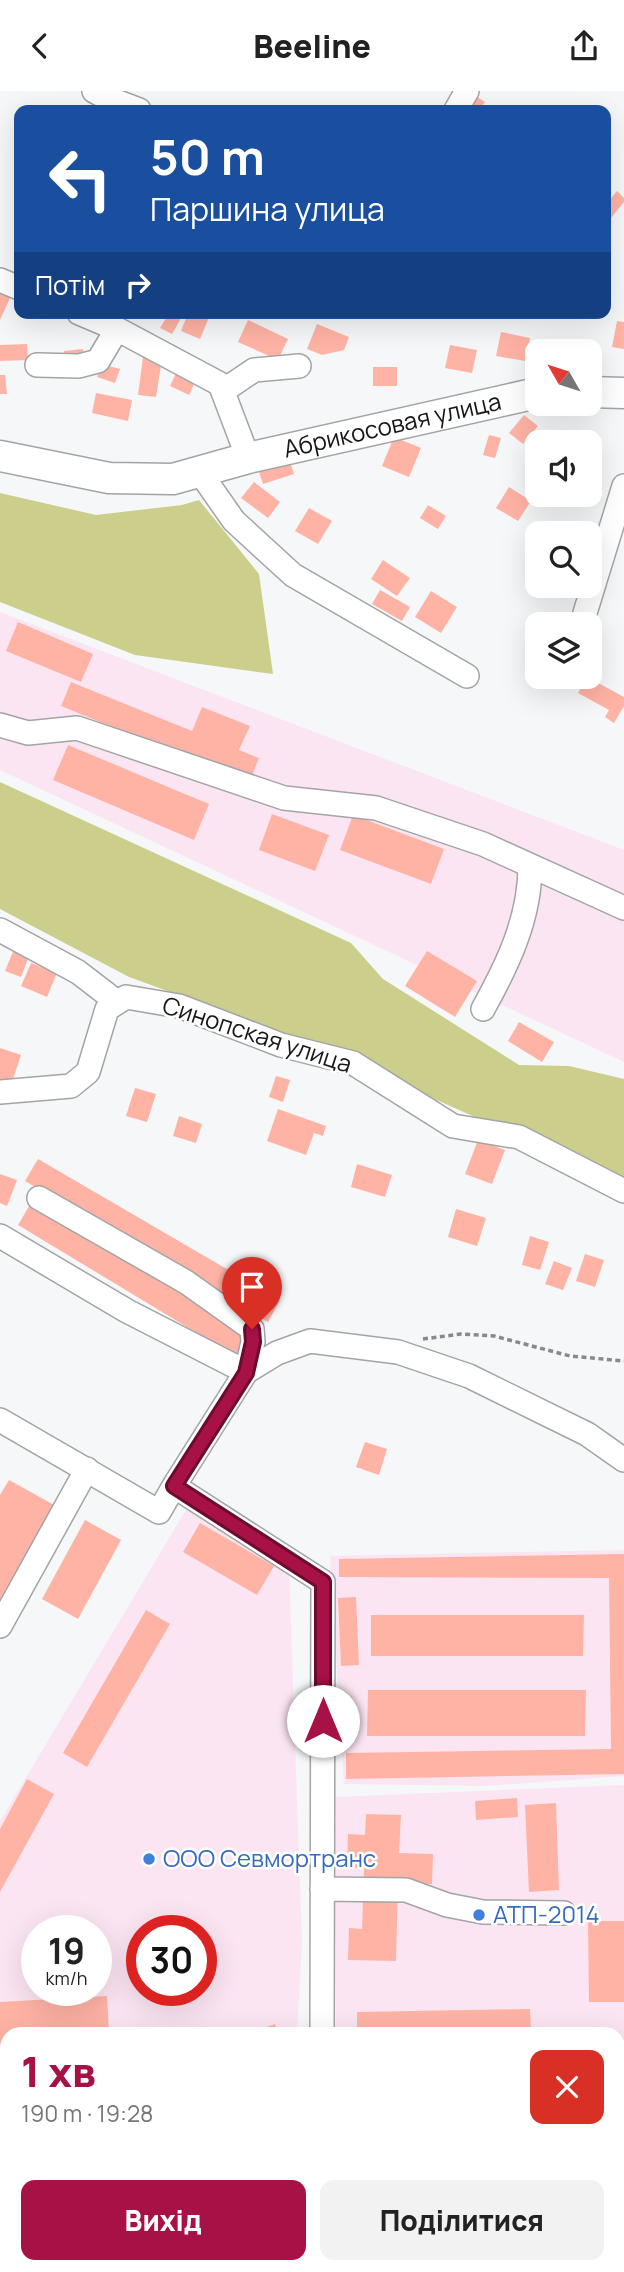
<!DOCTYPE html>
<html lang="uk">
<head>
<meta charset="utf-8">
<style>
  :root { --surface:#fff; --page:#f2f2f2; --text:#222; --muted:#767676; --accent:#a71145 }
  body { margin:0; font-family:Manrope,sans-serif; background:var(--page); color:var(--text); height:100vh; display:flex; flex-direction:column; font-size:26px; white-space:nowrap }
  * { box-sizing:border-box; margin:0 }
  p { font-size:23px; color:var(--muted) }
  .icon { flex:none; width:38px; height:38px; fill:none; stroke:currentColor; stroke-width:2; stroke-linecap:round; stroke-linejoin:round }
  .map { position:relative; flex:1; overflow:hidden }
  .drawer { position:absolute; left:0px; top:1936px; width:625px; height:247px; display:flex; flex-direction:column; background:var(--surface); border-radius:21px 21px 0 0; box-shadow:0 7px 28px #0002 }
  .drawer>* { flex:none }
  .guide { position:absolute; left:14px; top:14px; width:597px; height:214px; border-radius:14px; box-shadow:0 7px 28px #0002; background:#1a4fa0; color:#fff; overflow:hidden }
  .needle { width:46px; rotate:309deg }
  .tools { position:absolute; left:525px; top:248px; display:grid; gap:14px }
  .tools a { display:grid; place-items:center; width:77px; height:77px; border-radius:14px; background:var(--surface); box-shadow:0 7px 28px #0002; font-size:35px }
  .speed { position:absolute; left:21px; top:1824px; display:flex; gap:14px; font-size:35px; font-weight:700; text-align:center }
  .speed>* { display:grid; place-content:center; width:91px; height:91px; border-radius:50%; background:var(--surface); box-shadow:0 7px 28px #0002; line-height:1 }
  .speed small { font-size:18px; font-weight:400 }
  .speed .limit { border:10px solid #d22; background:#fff; color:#111 }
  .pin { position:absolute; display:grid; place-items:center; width:60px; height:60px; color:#fff; margin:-72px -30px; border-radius:50% 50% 50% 0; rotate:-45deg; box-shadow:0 0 7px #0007 }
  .pin .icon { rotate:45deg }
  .me { position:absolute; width:77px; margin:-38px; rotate:0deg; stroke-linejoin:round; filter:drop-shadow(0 0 5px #0008) }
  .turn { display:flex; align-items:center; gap:24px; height:147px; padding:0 21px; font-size:32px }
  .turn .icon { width:91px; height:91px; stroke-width:2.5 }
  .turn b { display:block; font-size:49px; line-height:60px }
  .then { display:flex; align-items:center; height:66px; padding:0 21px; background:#0003; gap:14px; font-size:26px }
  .round { display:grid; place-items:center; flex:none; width:74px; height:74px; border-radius:14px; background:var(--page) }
  .overview { display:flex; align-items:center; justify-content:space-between; height:119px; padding:0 21px }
  h1 { font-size:42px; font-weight:800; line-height:52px; color:var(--accent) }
  .primary-button { display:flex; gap:14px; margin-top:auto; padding:14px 21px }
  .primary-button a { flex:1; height:80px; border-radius:14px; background:var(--accent); color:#fff; font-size:28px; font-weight:800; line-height:80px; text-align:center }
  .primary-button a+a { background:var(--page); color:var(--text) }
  header { display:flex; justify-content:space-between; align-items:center; height:91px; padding:0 21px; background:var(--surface); font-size:32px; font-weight:800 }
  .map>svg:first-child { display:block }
</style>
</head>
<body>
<header><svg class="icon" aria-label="back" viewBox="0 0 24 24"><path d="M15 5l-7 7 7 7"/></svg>Beeline<svg class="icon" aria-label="share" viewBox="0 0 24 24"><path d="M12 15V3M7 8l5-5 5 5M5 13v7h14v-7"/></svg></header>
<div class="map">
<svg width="624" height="2181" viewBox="0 0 624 2181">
  <rect width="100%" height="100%" fill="#f5f7f9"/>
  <path fill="#fce5f3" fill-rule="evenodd" d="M0 521 624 759V971L0 679Z
    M187 1417 289 1478 302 1851 297 1942H7V2175H283V2181H0V1730ZM37 1839H96V1899H37ZM142 1839H201V1899H142Z
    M624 1459V1685L487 1695 344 1693 330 1465Z
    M624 1694V2181H344V2175H618V1942H336L334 1706Z"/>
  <path fill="#cccf8b" d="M0 402 96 424 182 414 199 409 259 483 273 583 135 564 0 511Z
    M0 691 351 852 383 888 519 974 569 975 624 988V1089L535 1041 475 1026 299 948 129 886 0 818Z"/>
  <path fill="#ffb3a5" d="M473 3 485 11 479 19H462Z
    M617 100 624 107V111L606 133V109L608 111Z
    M0 202 10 207 0 229Z
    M169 222H184L172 243 160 237Z
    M188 222 210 224 200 248 181 240Z
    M248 229 288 248 278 269 238 251Z
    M617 230 624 231V258L612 256Z
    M317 233 349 246 344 259 322 264 307 258Z
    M501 241 530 247 525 270 496 265Z
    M27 253 28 269 0 270V254Z
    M450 254 477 259 472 282 445 277Z
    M83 258 84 269 65 270 64 260Z
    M143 266 162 268 156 306 138 304Z
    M101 273 120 278 115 292 97 286Z
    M179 276 198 284 189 304 170 295Z
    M373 276H397V295H373Z
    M0 284H5L7 303H0Z
    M96 302 132 309 128 330 92 322Z
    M524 324 538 335 523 353 509 342Z
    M489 344 501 347 495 367 483 364Z
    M394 346 421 357 409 386 382 375Z
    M290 371 294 383 263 393 259 381Z
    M254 391 280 411 268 427 241 407Z
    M509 396 531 410 518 430 496 417Z
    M428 414 446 425 438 438 420 427Z
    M309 417 332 430 318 453 295 440Z
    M566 431 586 443H566L561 440Z
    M383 469 410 487 397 505 371 488Z
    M380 499 410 516 402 530 372 513Z
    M431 500 457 516 441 542 415 526Z
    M18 531 93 563 81 591 6 560Z
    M587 586 624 606V615L614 632 605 626 609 619 578 602Z
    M71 591 192 640 202 616 250 635 239 659 259 667 249 692 61 615Z
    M68 654 209 713 194 749 53 689Z
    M272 723 329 744 315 780 259 759Z
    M353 724 444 758 431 793 340 759Z
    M17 851 32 857 21 886 5 880Z
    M427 860 477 890 455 926 405 895Z
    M31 872 57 882 47 906 21 895Z
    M519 931 554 951 542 971 508 950Z
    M0 957 21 964 10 997 0 994Z
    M276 985 290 989 283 1011 269 1006Z
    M135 997 156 1003 147 1031 126 1025Z
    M278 1018 326 1035 323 1045 314 1042 306 1064 267 1050Z
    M179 1025 202 1033 196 1052 173 1045Z
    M478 1049 505 1059 492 1093 465 1083Z
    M38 1068 280 1209 268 1231 25 1090Z
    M357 1073 392 1084 385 1106 351 1096Z
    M0 1083 17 1089 7 1115 0 1112Z
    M31 1112 248 1243 235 1265 18 1134Z
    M456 1118 486 1127 477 1155 448 1146Z
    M530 1145 549 1151 540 1179 522 1174Z
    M585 1163 604 1169 595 1196 576 1190Z
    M554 1170 572 1177 563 1199 545 1193Z
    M365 1351 387 1358 379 1384 356 1376Z
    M9 1389 56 1415 0 1515V1404Z
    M85 1429 121 1449 78 1528 42 1508Z
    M200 1432 274 1475 257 1504 183 1461Z
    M624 1463V1683L346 1688V1662L611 1658 609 1487 339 1486V1468Z
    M356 1506 359 1574 341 1575 338 1507Z
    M146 1519 170 1533 87 1676 63 1662Z
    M371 1524H584L583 1565H371Z
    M368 1599H586L585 1645H367Z
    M27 1688 54 1703 0 1801V1738Z
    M517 1707 518 1726 476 1729 475 1710Z
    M556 1712 559 1799 529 1801 525 1714Z
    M366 1723 401 1724 399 1762 433 1763 432 1793 398 1792 396 1870 348 1869 349 1837 362 1838 364 1777H347L348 1743 365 1744Z
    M588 1830H624V1911H589Z
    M107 1905 109 1942H7V1962H0V1911Z
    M530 1918 531 1942H357V1921Z
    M275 1933 278 1942H250Z
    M618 2125H624V2158L618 2157Z"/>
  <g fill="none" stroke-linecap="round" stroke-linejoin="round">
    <defs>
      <path id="minor" d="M94 0 105 6 139 19
        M456 19 467 0
        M0 189 19 197
        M79 222 117 238 220 293 248 367
        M37 274 79 275 98 270 117 238
        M223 300 254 279 299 275
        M199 380 234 430 293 484 467 585
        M585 522 624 395
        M0 634 28 642 77 637 284 707 376 717 483 753 624 817
        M0 839 78 881 117 911
        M483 918C508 873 530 827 530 775
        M0 1001 71 995 88 981 107 918 126 906 179 915 281 954 353 972 453 1035 519 1046 624 1100
        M0 1145 127 1220 246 1281 253 1251 252 1238 186 1191 39 1107
        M0 1329 159 1421 174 1395
        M0 1535 87 1378
        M322 1798 406 1799 447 1814 483 1821 564 1822
        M322 1942 323 1491 174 1395 246 1281 277 1262 310 1250 398 1261 469 1285 587 1343 624 1369
        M0 1997 7 1996
        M0 2031 7 2030
        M59 2175 140 2180
        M323 2175V2181
        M18 2181V2175"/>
      <g id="major">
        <path d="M590 301 624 302"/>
        <path id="s1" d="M0 365 109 387 173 388 248 367 537 302"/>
      </g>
    </defs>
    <use href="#minor" stroke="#a2a4a6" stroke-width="26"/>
    <use href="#major" stroke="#a2a4a6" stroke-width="33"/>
    <path stroke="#88898b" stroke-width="3.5" stroke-dasharray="5 3.5" stroke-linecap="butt" d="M423 1248 461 1243 494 1245 570 1265 624 1270"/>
    <use href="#minor" stroke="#fff" stroke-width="23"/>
    <use href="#major" stroke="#fff" stroke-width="30"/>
  </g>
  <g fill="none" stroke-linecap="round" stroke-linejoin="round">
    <defs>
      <path id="route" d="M252 1238 253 1251 246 1282 174 1395 323 1491V1630"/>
    </defs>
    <use href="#route" stroke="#6d0b2d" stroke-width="18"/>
    <use href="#route" stroke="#a71145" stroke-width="12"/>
  </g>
  <g fill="#3f7fe0" stroke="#fff" stroke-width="2.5">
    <circle cx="149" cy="1768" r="7"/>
    <circle cx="479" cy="1824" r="7"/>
  </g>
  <g text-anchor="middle" stroke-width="5" stroke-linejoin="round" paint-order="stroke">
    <g font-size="24" fill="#171718" stroke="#fff">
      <text dy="8" stroke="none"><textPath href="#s1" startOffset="401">Абрикосовая улица</textPath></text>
      <text transform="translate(257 944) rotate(18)" y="8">Синопская улица</text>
    </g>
    <g font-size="24" fill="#366cbe" stroke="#fff" text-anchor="start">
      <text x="163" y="1776">ООО Севмортранс</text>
      <text x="493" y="1832">АТП-2014</text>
    </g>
  </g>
</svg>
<div class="tools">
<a><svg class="needle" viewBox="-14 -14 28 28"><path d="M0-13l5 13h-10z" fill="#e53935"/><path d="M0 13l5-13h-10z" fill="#767676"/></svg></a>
<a><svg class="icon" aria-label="sound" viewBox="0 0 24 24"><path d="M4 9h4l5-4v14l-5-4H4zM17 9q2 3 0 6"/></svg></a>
<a><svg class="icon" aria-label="search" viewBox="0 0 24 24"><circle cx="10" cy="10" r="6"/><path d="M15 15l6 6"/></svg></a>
<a><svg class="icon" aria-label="layers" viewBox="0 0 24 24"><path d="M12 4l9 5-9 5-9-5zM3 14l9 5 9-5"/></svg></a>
</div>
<div class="speed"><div>19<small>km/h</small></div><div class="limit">30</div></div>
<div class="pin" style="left:252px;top:1238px;background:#d93025"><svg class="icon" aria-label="arrive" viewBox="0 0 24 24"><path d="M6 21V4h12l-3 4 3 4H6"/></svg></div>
<svg class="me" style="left:323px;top:1630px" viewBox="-20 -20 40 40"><circle r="19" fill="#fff"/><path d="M0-13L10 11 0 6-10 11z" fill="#a71145"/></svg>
<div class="guide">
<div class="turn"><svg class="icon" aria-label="left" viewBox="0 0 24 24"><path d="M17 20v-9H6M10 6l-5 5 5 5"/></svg><div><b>50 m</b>Паршина улица</div></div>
<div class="then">Потім<svg class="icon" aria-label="right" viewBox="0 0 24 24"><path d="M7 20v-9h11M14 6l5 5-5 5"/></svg></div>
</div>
<section class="drawer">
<div class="overview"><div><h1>1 хв</h1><p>190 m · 19:28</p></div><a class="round" style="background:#d93025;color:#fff"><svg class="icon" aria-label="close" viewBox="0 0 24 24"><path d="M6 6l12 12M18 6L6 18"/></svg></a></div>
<div class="primary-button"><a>Вихід</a><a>Поділитися</a></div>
</section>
</div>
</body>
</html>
